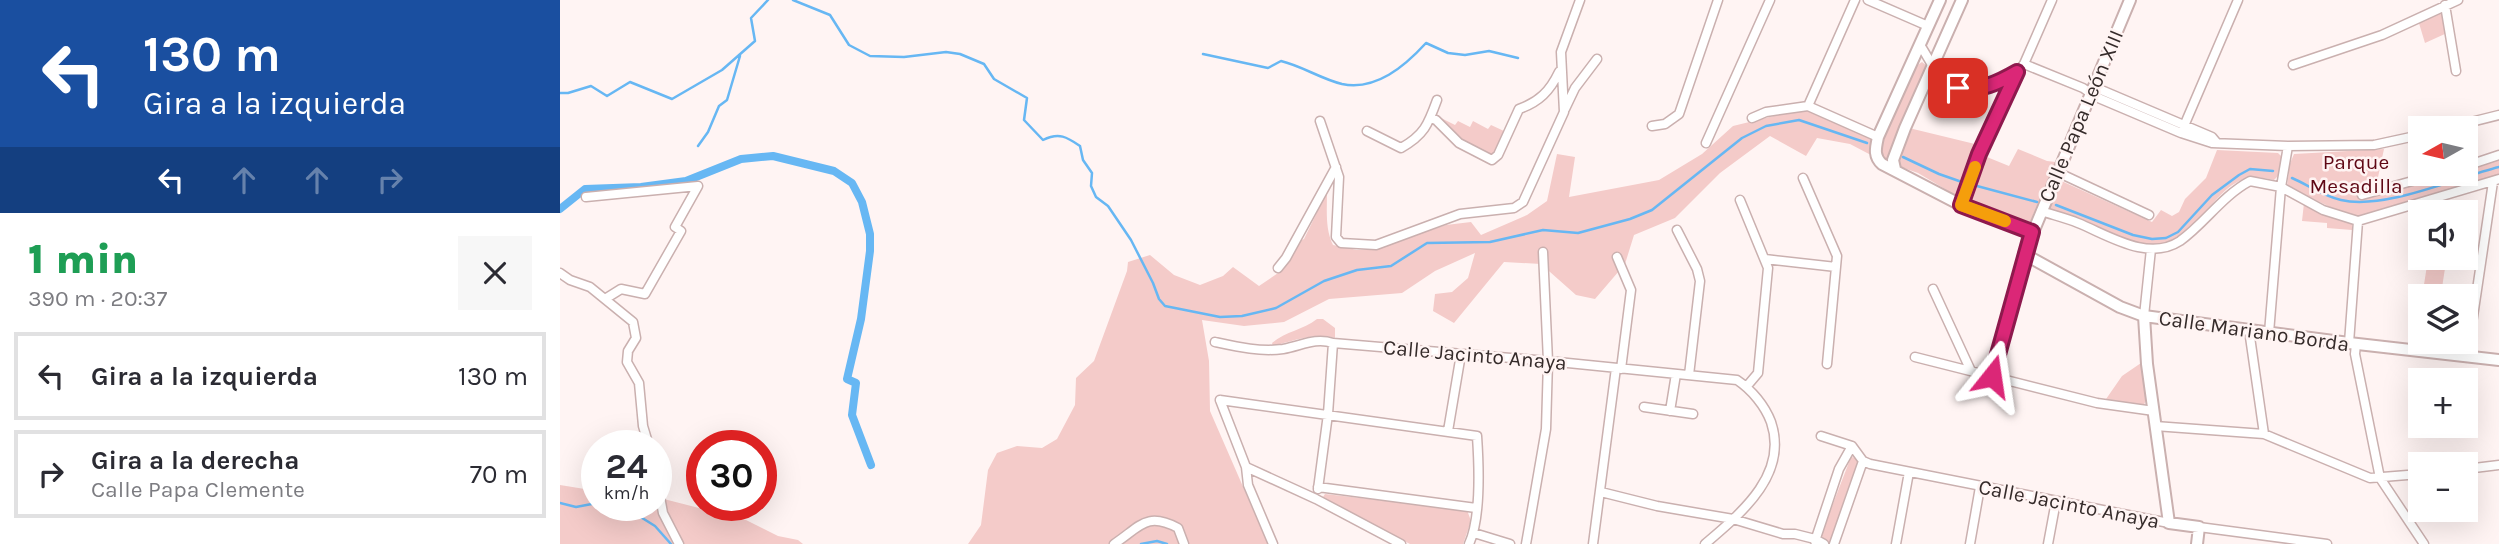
<!DOCTYPE html>
<html lang="es">
<head>
<meta charset="utf-8">
<style>
  :root { --surface:#fff; --page:#f7f7f7; --text:#2b2b33; --muted:#7c7c81; --line:#e1e1e2 }
  body { margin:0; font-family:Karla,sans-serif; background:var(--page); color:var(--text); height:100vh; display:flex; flex-direction:column; font-size:26px; white-space:nowrap }
  * { box-sizing:border-box; margin:0 }
  p { font-size:23px; color:var(--muted) }
  .icon { flex:none; width:38px; height:38px; fill:none; stroke:currentColor; stroke-width:2; stroke-linecap:round; stroke-linejoin:round }
  .map { position:relative; flex:1; overflow:hidden }
  .sheet { display:flex; flex-direction:column; background:var(--surface); width:560px }
  .sheet>* { flex:none }
  .guide { background:#1a4fa0; color:#fff; overflow:hidden }
  .needle { width:46px; rotate:262deg }
  .fabs { position:absolute; left:1848px; top:116px; display:grid; gap:14px }
  .fabs a { display:grid; place-items:center; width:70px; height:70px; border-radius:0px; background:var(--surface); box-shadow:0 7px 28px #0002; font-size:35px }
  .speed { position:absolute; left:21px; top:430px; display:flex; gap:14px; font-size:35px; font-weight:700; text-align:center }
  .speed>* { display:grid; place-content:center; width:91px; height:91px; border-radius:50%; background:var(--surface); box-shadow:0 7px 28px #0002; line-height:1 }
  .speed small { font-size:18px; font-weight:400 }
  .speed .limit { border:10px solid #d22; background:#fff; color:#111 }
  .pin { position:absolute; display:grid; place-items:center; width:60px; height:60px; color:#fff; margin:-30px; border-radius:14px; box-shadow:0 4px 10px #0006 }
  .me { position:absolute; width:77px; margin:-38px; rotate:15deg; stroke-linejoin:round; filter:drop-shadow(0 0 5px #0008) }
  .turn { display:flex; align-items:center; gap:24px; height:147px; padding:0 28px; font-size:32px }
  .turn .icon { width:91px; height:91px; stroke-width:2.5 }
  .turn b { display:block; font-size:49px; line-height:60px }
  .lanes { display:flex; align-items:center; height:66px; padding:0 28px; background:#0003; justify-content:center; gap:35px; direction:ltr }
  .lanes .off { opacity:.35 }
  .round { display:grid; place-items:center; flex:none; width:74px; height:74px; border-radius:0px; background:var(--page) }
  .headline { display:flex; align-items:center; justify-content:space-between; height:119px; padding:0 28px }
  h1 { font-size:42px; font-weight:800; line-height:52px; color:#1e9e55 }
  ul { padding:0; list-style:none }
  li { display:flex; align-items:center; gap:21px; height:88px; margin:0 14px 10px; padding:0 14px; border:4px solid var(--line); border-radius:0px }
  li div { flex:1 }
  li b { display:block; font-size:26px }
  li em { font-style:normal }
  main { display:flex; flex:1; min-height:0 }
  .map>svg:first-child { display:block }
</style>
</head>
<body>
<main>
<section class="sheet">
<div class="guide">
<div class="turn"><svg class="icon" aria-label="left" viewBox="0 0 24 24"><path d="M17 20v-9H6M10 6l-5 5 5 5"/></svg><div><b>130 m</b>Gira a la izquierda</div></div>
<div class="lanes"><svg class="icon" aria-label="left" viewBox="0 0 24 24"><path d="M17 20v-9H6M10 6l-5 5 5 5"/></svg><svg class="icon off" aria-label="ahead" viewBox="0 0 24 24"><path d="M12 20V5M6 11l6-6 6 6"/></svg><svg class="icon off" aria-label="ahead" viewBox="0 0 24 24"><path d="M12 20V5M6 11l6-6 6 6"/></svg><svg class="icon off" aria-label="right" viewBox="0 0 24 24"><path d="M7 20v-9h11M14 6l5 5-5 5"/></svg></div>
</div>
<div class="headline"><div><h1>1 min</h1><p>390 m · 20:37</p></div><a class="round"><svg class="icon" aria-label="close" viewBox="0 0 24 24"><path d="M6 6l12 12M18 6L6 18"/></svg></a></div>
<ul>
<li><svg class="icon" aria-label="left" viewBox="0 0 24 24"><path d="M17 20v-9H6M10 6l-5 5 5 5"/></svg><div><b>Gira a la izquierda</b></div><em>130 m</em></li>
<li><svg class="icon" aria-label="right" viewBox="0 0 24 24"><path d="M7 20v-9h11M14 6l5 5-5 5"/></svg><div><b>Gira a la derecha</b><p>Calle Papa Clemente</p></div><em>70 m</em></li>
</ul>
</section>
<div class="map">
<svg width="1939" height="544" viewBox="0 0 1939 544">
  <rect width="100%" height="100%" fill="#fff4f3"/>
  <path fill="#f4cbc9" d="M1884 10 1887 33 1865 43 1858 20Z
    M1362 62 1367 66 1328 161 1320 156V145L1356 66Z
    M1249 110 1312 137 1314 141 1309 154 1290 144 1257 138 1246 156 1210 136 1160 173 1115 218 1074 235 1065 264 1035 299 1016 295 981 264 944 262 894 323 873 311 875 294 892 292 908 278 915 253 875 271 842 293 769 299 724 322 684 326 642 320 649 361 650 411 708 544H408L421 525 428 470 437 453 457 446 482 448 497 439 515 405 516 378 534 361 567 271 568 262 590 255 614 275 640 285 663 276 673 267 699 286 724 269 736 243 744 239 767 192C767 210 765 229 773 245L797 250 814 249 886 225 911 222 921 235 967 215 987 201 997 154 1015 157 1009 197 1099 180 1142 154 1173 126 1230 112Z
    M879 117 895 125 898 121 910 127 913 121 928 129 931 125 944 131 936 151 931 155 902 140Z
    M1349 128 1419 145 1401 193 1395 195 1358 173 1338 166 1336 161Z
    M1458 149 1487 161 1496 162 1470 222 1410 203 1409 200 1422 155 1449 166Z
    M1824 149 1814 196 1894 173H1906V170L1939 160V175L1798 216 1774 209 1727 186 1729 172 1727 171 1734 154Z
    M1657 150 1718 153 1722 157 1718 176 1714 180C1705 178 1696 176 1687 178 1653 187 1634 243 1598 245 1568 247 1514 220 1485 209L1497 179 1592 222 1601 210 1612 216 1619 212 1625 199 1646 178Z
    M1744 203 1757 211 1792 224V230L1767 228V223L1742 221Z
    M1868 259 1886 262 1881 294 1863 291Z
    M757 319H763L775 328V338C755 332 733 341 713 346L712 343C726 331 743 330 757 319Z
    M1581 363 1587 397 1584 405 1544 402 1562 376Z
    M1291 457 1298 458 1299 462 1286 494 1270 543 1266 542 1261 535Z
    M0 485 37 491V506H96V497L186 520 218 536 238 540 243 544H0Z
    M765 494 907 510 911 521 903 544H850L766 501 763 497Z"/>
  <g fill="none" stroke-linecap="round" stroke-linejoin="round">
    <path stroke="#67b7f3" stroke-width="2.5" d="M233 0 270 15 289 45 310 56 344 57 386 52 400 54 424 64 434 79 467 98 464 120 483 140C499 132 507 137 520 146L523 160 532 173 531 186 536 197 548 206 571 240 593 283 599 299 605 306 660 317 682 316 716 308 764 281 797 270 831 266 867 243 930 242 983 230 1018 233 1070 219 1092 210 1182 138 1206 126 1239 120 1307 143
      M643 54 708 68 721 61C742 66 761 79 782 84 816 91 845 66 866 43L888 53 905 55 929 51 958 58
      M0 93H8L31 86 47 96 70 82 112 99 162 70 195 41 191 18 208 0
      M138 146 148 132 159 106 167 100 180 56
      M1343 157 1379 174 1399 181
      M1732 178C1748 185 1764 196 1781 200 1825 210 1895 178 1939 167
      M1417 186 1477 202
      M1496 205 1573 235 1592 239 1606 238 1618 232 1652 195 1679 175 1690 169 1713 171
      M0 503 16 507 37 503
      M63 506 95 526 111 544
      M581 544 597 541 607 544"/>
    <path stroke="#67b7f3" stroke-width="8" d="M0 209 25 189 81 187 126 181 181 159 213 156 274 171 292 183 302 202 310 234V251L301 319 287 379 296 383 292 415 311 465"/>
    <defs>
      <path id="street" d="M1308 0 1368 26
        M1885 5 1896 71
        M1360 45C1367 55 1373 69 1381 77 1403 101 1434 85 1457 72
        M1464 64 1523 88 1536 97 1621 133 1652 143 1728 146 1814 145 1860 135
        M1733 65 1822 35 1898 0
        M1530 91 1539 89 1652 137 1657 143
        M1248 106 1295 0
        M1005 109 1015 88 1037 59
        M870 118 876 120 899 143 932 160 938 155 959 109C979 102 990 91 999 72
        M1192 118 1206 112 1248 106 1318 137
        M760 121 779 177 776 237 781 243 816 245 900 214 954 208 963 202 1004 112 1001 52 1020 0
        M1092 126 1105 124 1119 114 1158 0
        M1887 128 1939 115
        M807 131 841 148C864 135 868 125 877 100
        M1621 133 1678 0
        M1146 143 1210 0
        M1906 166 1939 155
        M1497 172 1589 215
        M1243 178 1277 256 1267 364
        M1802 195 1881 173
        M26 197 138 186 115 227 121 231 85 294 61 289 45 299
        M1180 200 1208 268 1198 373 1187 386
        M1401 205 1419 154 1457 72 1464 64 1492 0
        M1481 211C1493 215 1506 218 1518 223 1548 235 1588 262 1620 241 1645 223 1662 196 1690 181L1721 187 1763 210 1798 221 1939 179
        M1117 230 1137 269 1140 281 1129 375
        M1057 257 1071 290 1061 369
        M1205 259 1276 267
        M718 268 726 258 776 167
        M0 273 10 280 30 287 73 322 76 338 68 351 67 362 79 383 83 426 89 446
        M1373 289 1411 371
        M1584 316 1591 249
        M1689 330 1704 434
        M1709 333 1721 187 1728 146
        M655 342C678 347 700 352 723 349 741 346 755 337 773 343L988 361 1177 380C1192 390 1205 406 1211 422 1229 475 1180 514 1145 544
        M1789 343 1798 221
        M1796 344 1795 354 1820 478 1864 544
        M1355 357 1537 403 1594 411
        M1907 357 1933 182
        M1432 376 1464 254
        M660 400 917 436C919 465 921 518 909 544
        M660 400 686 467 688 485 713 544
        M1084 407 1133 414
        M1110 411 1116 374
        M1595 426 1704 434 1810 478 1860 474
        M888 431 901 354
        M1261 436 1292 446 1303 461 1310 464 1609 523
        M686 467 756 499 841 544
        M1906 469 1939 465
        M96 475 103 513 119 544
        M758 487 916 508
        M758 489 768 414 773 343
        M1041 492 1097 506 1173 519 1223 534H1235L1255 539 1264 544
        M1639 527 1767 544
        M914 533 950 544
        M1255 541 1279 469 1292 446
        M554 544C580 527 586 511 618 528L624 544
        M966 544 986 429 988 361 983 252
        M1033 544 1056 368
        M1274 544 1303 461
        M1336 544 1349 472
        M1410 544 1420 487
        M1488 544 1496 501"/>
      <path id="secondary" d="M1380 0 1318 137C1316 147 1313 156 1322 164L1401 205 1472 232
        M1570 0 1464 254 1560 307 1584 316 1789 343 1939 360
        M1335 169 1333 160 1345 128 1402 0
        M1584 316 1587 364 1609 523 1639 527 1637 544"/>
    </defs>
    <use href="#street" stroke="#cab0af" stroke-width="11"/>
    <use href="#secondary" stroke="#cab0af" stroke-width="14"/>
    <use href="#street" stroke="#fff" stroke-width="8"/>
    <use href="#secondary" stroke="#fff" stroke-width="10"/>
  </g>
  <g fill="none" stroke-linecap="round" stroke-linejoin="round">
    <defs>
      <path id="route" d="M1398 88C1421 91 1438 83 1457 72L1419 154 1401 205 1472 232 1432 376"/>
    </defs>
    <use href="#route" stroke="#8e194d" stroke-width="18"/>
    <use href="#route" stroke="#db2777" stroke-width="12"/>
    <path stroke="#f59e0b" stroke-width="12" d="M1415 167 1401 205 1445 221"/>
  </g>
  <g text-anchor="middle" stroke-width="5" stroke-linejoin="round" paint-order="stroke">
    <g font-size="21" fill="#352b2a" stroke="#fff4f3">
      <text transform="translate(1521 116) rotate(-67)" y="7">Calle Papa León XIII</text>
      <text transform="translate(1694 331) rotate(8)" y="7">Calle Mariano Borda</text>
      <text transform="translate(915 355) rotate(5)" y="7">Calle Jacinto Anaya</text>
      <text transform="translate(1509 504) rotate(11)" y="7">Calle Jacinto Anaya</text>
    </g>
    <g font-size="21" fill="#5f0714" stroke="#fff4f3">
      <text x="1796" y="169">Parque<tspan x="1796" dy="24">Mesadilla</tspan></text>
    </g>
  </g>
</svg>
<div class="fabs">
<a><svg class="needle" viewBox="-14 -14 28 28"><path d="M0-13l5 13h-10z" fill="#e53935"/><path d="M0 13l5-13h-10z" fill="#7c7c81"/></svg></a>
<a><svg class="icon" aria-label="sound" viewBox="0 0 24 24"><path d="M4 9h4l5-4v14l-5-4H4zM17 9q2 3 0 6"/></svg></a>
<a><svg class="icon" aria-label="layers" viewBox="0 0 24 24"><path d="M12 4l9 5-9 5-9-5zM3 14l9 5 9-5"/></svg></a>
<a>+</a>
<a>−</a>
</div>
<div class="speed"><div>24<small>km/h</small></div><div class="limit">30</div></div>
<div class="pin" style="left:1398px;top:88px;background:#d93025"><svg class="icon" aria-label="arrive" viewBox="0 0 24 24"><path d="M6 21V4h12l-3 4 3 4H6"/></svg></div>
<svg class="me" style="left:1432px;top:376px" viewBox="-20 -20 40 40"><path d="M0-17L14 15 0 8-14 15z" fill="#db2777" stroke="#fff" stroke-width="4"/></svg>
</div>
</main>
</body>
</html>
